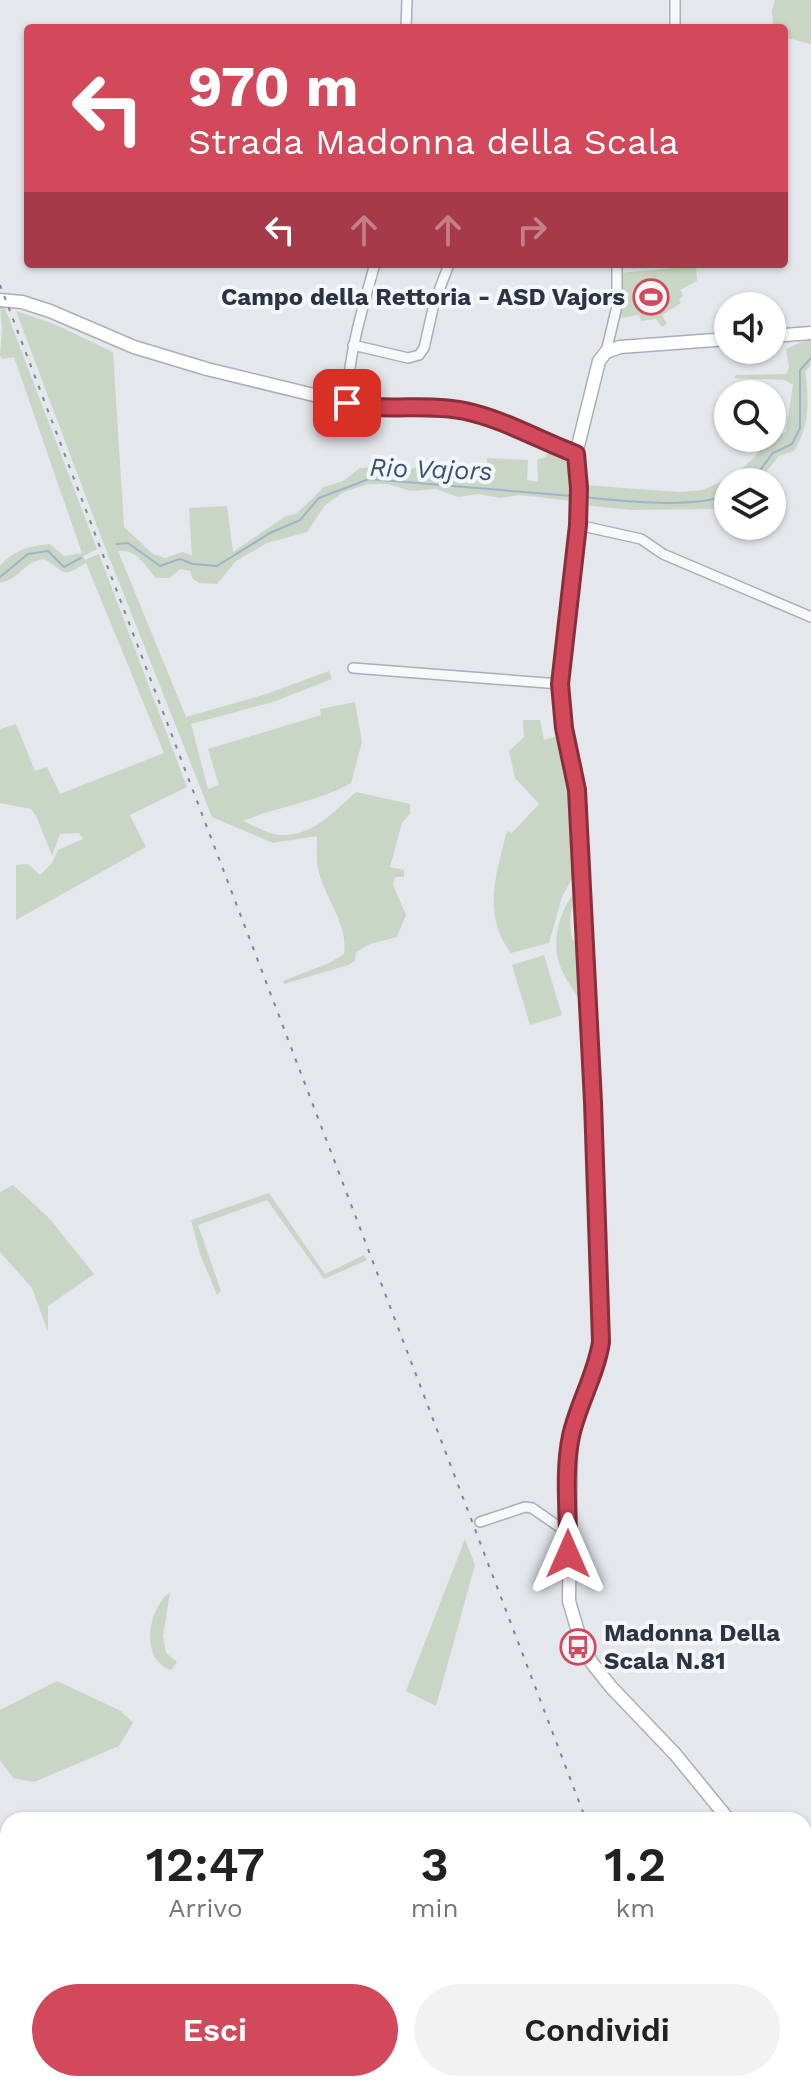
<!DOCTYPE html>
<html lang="it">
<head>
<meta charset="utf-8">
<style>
  :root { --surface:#fff; --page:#f2f2f2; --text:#222; --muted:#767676; --accent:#d1495b }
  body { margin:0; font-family:"Work Sans",sans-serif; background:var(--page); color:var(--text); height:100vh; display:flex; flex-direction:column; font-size:30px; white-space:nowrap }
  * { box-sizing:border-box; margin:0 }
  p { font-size:26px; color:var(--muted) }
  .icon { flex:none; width:44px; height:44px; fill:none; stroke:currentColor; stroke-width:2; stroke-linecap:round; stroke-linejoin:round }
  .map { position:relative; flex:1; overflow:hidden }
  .sheet { position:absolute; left:0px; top:1812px; width:812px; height:280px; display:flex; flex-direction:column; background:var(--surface); border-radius:24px 24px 0 0; box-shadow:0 2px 6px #0004 }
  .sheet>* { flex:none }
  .banner { position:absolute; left:24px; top:24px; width:764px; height:244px; border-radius:8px; box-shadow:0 2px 6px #0004; background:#d1495b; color:#fff; overflow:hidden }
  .fabs { position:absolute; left:714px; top:292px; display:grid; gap:16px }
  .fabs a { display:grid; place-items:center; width:72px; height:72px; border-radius:50%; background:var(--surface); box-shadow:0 2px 6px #0004; font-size:40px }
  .pin { position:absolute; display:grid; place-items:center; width:68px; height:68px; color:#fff; margin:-34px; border-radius:16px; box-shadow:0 4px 12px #0006 }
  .me { position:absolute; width:88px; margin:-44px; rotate:0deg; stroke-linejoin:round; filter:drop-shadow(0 0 6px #0008) }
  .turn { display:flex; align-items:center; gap:28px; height:168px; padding:0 32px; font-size:36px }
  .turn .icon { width:104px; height:104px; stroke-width:2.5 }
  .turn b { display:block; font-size:56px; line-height:68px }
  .lanes { display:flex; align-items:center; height:76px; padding:0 32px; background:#0003; justify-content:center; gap:40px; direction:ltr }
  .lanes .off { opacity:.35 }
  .eta { display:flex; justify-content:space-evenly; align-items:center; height:136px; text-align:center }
  .eta b { font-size:48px; font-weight:600; line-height:56px }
  .action { display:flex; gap:16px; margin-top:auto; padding:16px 32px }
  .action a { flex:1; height:92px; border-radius:48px; background:var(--accent); color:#fff; font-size:32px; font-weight:600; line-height:92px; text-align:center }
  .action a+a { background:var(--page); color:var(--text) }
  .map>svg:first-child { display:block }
</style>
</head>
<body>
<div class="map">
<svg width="811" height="2092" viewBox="0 0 811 2092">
  <rect width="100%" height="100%" fill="#e4e7ec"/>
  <path fill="#c9d6c5" d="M775 0H811V44L784 37V28H773L772 11Z
    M696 266 697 281 680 290 683 296 679 299 681 303 662 315 667 324 662 327 656 319 641 321 639 315 620 318 622 311 621 273Z
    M0 307 5 308 97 549 83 556 85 560 99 554 187 787 130 815 146 847 16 920V865L28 864 40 875 52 863 58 850 83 839 79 833 60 834 52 856 37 818 31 809 0 803V729L16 724 35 771 47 767 60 794 164 753 86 563C58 580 68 571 43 559 20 564 22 578 0 583V566C14 550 29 546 50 544L64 556 82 553 14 357 2 359 0 356 2 329Z
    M16 311 54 324 113 352 124 527 153 554 165 558 183 552 192 556 189 508 227 506 233 552 286 516 296 514 324 487 343 481 360 468 378 467 396 472 419 467 425 474 486 479 487 458 528 460 527 480 538 482 537 460 545 457 549 449 567 457 572 468V501L520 495 500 498 479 494 458 497 436 489 411 491 388 484H368L344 492 325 505 307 532 267 543 236 561 217 584 199 583 193 579 190 571 180 569 170 578H156C144 565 137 549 118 551L186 717 266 694 329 671 332 679 273 702 191 724 208 789 219 785 208 749 321 715 320 709 355 702 362 742 351 783C318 802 278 806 243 821 253 825 268 834 279 835 313 837 333 812 356 792L410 804V814L402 823 390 867 404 870V877H395L393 885 406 915 397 937 370 944 356 952 355 961 348 965 284 984 283 981 329 963 344 954C349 924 323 896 318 868 316 858 317 846 317 836L273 843 212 817 103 542Z
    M811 338V365L805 371C809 400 810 426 794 451L779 456 758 482H728V501L716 509 630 510 584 505V485L679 492 702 490 732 477 754 458 766 440 786 432 793 385 785 380 734 378 736 375 786 374 789 368 786 349Z
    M523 720H540L544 740 561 735 570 791 577 869 562 897 549 943 511 953C482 916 496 873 507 831L512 833 539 804 515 778 509 751 524 737Z
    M578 889 579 897C568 906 569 928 573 941L582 940 584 997 579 999C572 988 561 972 558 960 552 937 562 904 578 889Z
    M544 955 562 1015 530 1025 512 965Z
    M13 1185 49 1218 94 1274 48 1306V1332L32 1288 0 1252V1192Z
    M269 1193 325 1274 364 1255 367 1260 324 1279 267 1200 198 1225 221 1291 217 1295 200 1254 191 1220Z
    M465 1539 475 1565 436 1706 406 1691Z
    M170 1592 163 1636 166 1653 177 1662 171 1670C139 1660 148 1608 170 1592Z
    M57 1681 121 1711 133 1723 119 1746 34 1782 13 1778 0 1760V1710Z
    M64 2084H98L93 2092H59Z"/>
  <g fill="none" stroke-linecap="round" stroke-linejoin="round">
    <path stroke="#9fb4cc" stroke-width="2" d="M751 482 773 453 792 444 800 428V370L811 358
      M583 497C622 501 692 509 728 495
      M117 544 128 543 160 566 180 559 193 564 217 566 270 533 300 520 319 498 369 479 572 496
      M0 577 28 554 48 551 64 567 81 558
      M804 1967 811 1970
      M450 2092 455 2084"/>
    <defs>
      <path id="street" d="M406 28 407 0
        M675 28V0
        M353 345 408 358 419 355 424 348 434 304 449 264
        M606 352 617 306V264
        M347 403C348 355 362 310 375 264
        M578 525 641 539 663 554 811 617
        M353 668 560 684
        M480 1522 525 1507 532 1508 568 1533
        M98 2092 103 2084"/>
      <path id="secondary" d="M0 300 22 302 50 311 134 347 207 369 363 407 462 411 483 416 576 454
        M772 336 811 333
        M728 339 620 347 606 352 599 361 576 454 579 488 578 525 560 684 564 728 577 790 593 1102 601 1342C596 1376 579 1405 571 1438L569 1601 581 1642 592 1663 611 1687 675 1754 729 1820
        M804 1912 811 1920"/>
    </defs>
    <use href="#street" stroke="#a9aeb7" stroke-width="12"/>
    <use href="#secondary" stroke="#a9aeb7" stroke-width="15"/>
    <use href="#street" stroke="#f7f8fa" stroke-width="9"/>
    <use href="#secondary" stroke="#fff" stroke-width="12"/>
    <path stroke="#7d8696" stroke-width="2" stroke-dasharray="4 8" stroke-linecap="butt" d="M0 285 586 1820
      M687 2084 690 2092"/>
  </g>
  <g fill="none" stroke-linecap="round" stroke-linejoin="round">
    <defs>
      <path id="route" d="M347 403C386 412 426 403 465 411 503 419 539 440 576 454L579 488 578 525 560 684 564 728 577 790 593 1102 601 1342C596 1375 578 1404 571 1436 563 1474 569 1516 568 1554"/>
    </defs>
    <use href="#route" stroke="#882f3b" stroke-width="20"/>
    <use href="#route" stroke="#d1495b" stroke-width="14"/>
  </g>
  <defs>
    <symbol id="stadium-ring" viewBox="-11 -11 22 22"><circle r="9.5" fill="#f4f6f9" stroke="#d1495b" stroke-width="1.5"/><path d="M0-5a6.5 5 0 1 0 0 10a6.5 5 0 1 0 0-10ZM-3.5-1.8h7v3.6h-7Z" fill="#d1495b"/></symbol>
    <symbol id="bus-ring" viewBox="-11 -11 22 22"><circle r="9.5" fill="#f4f6f9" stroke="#d1495b" stroke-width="1.5"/><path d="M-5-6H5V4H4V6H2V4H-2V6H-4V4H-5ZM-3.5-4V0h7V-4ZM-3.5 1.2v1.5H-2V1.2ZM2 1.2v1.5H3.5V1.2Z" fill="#d1495b"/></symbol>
  </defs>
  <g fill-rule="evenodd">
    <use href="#stadium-ring" x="631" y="277" width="40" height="40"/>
    <use href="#bus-ring" x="558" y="1627" width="40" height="40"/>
  </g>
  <g text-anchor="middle" stroke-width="8" stroke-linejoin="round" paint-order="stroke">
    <g font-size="24" font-weight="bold" fill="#2b3445" stroke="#f4f6f9" text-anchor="end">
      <text x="625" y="305">Campo della Rettoria - ASD Vajors</text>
      <text x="604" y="1641" text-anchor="start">Madonna Della<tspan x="604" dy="28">Scala N.81</tspan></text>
    </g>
    <g font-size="26" font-style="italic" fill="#34527a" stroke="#f4f6f9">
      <text transform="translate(431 469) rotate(2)" y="9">Rio Vajors</text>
    </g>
  </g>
</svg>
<div class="fabs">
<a><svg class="icon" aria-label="sound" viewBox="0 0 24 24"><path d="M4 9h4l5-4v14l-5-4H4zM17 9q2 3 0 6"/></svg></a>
<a><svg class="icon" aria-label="search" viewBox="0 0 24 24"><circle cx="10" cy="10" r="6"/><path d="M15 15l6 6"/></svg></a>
<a><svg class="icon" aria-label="layers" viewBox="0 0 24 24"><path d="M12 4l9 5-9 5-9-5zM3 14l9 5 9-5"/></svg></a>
</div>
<div class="pin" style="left:347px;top:403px;background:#d93025"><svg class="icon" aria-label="arrive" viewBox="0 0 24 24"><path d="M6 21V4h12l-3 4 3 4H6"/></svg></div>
<svg class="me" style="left:568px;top:1554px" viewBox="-20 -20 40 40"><path d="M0-17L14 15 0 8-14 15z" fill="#d1495b" stroke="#fff" stroke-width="4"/></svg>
<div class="banner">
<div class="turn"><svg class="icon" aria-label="left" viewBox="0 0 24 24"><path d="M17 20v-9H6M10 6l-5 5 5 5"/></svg><div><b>970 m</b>Strada Madonna della Scala</div></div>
<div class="lanes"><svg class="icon" aria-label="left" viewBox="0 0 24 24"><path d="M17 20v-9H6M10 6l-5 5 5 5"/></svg><svg class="icon off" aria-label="ahead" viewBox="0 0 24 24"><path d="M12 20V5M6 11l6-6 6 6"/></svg><svg class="icon off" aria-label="ahead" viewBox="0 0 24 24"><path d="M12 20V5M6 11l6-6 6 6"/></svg><svg class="icon off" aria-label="right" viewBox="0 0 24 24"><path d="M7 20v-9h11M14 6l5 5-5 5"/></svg></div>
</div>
<section class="sheet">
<div class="eta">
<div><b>12:47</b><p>Arrivo</p></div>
<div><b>3</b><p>min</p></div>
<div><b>1.2</b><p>km</p></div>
</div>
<div class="action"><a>Esci</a><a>Condividi</a></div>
</section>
</div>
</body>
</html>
